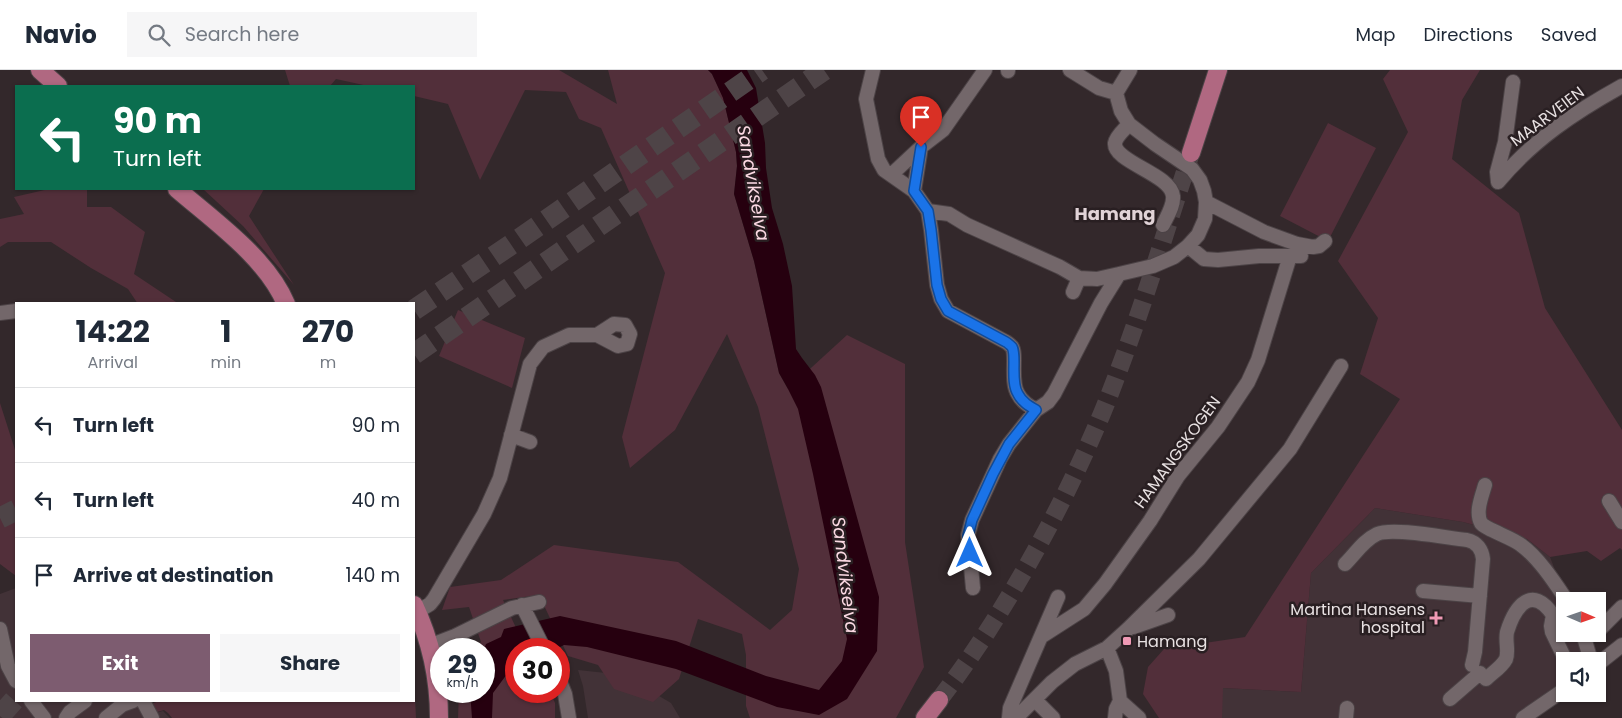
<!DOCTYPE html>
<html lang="en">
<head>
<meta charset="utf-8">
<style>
  :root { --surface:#fff; --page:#f6f6f7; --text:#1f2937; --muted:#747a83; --line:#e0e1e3; --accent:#7d5c70 }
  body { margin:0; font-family:Poppins,sans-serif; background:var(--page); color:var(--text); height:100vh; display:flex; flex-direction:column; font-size:19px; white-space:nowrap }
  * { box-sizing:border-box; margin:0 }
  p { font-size:16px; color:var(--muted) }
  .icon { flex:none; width:28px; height:28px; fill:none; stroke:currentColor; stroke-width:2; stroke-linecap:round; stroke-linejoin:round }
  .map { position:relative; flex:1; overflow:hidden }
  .sheet { position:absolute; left:15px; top:232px; width:400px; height:400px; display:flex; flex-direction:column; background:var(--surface); border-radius:0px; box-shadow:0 1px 4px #0004 }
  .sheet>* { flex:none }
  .guide { position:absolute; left:15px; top:15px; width:400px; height:105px; border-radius:0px; box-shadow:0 1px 4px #0004; background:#0b6e4f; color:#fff; overflow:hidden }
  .needle { width:32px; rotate:92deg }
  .tools { position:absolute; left:1556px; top:522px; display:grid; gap:10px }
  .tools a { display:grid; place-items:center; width:50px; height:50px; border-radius:0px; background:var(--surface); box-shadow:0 1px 4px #0004; font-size:25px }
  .speed { position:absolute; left:430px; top:568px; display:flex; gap:10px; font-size:25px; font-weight:700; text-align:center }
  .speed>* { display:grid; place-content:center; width:65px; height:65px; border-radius:50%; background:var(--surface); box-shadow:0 1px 4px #0004; line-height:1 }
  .speed small { font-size:12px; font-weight:400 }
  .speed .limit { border:8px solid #d22; background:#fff; color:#111 }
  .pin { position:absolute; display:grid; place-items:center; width:42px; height:42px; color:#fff; margin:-51px -21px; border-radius:50% 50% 50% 0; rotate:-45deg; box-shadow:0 0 5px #0007 }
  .pin .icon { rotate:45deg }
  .me { position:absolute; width:55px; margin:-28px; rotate:0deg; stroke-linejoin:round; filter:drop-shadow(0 0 4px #0008) }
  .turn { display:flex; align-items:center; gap:18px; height:105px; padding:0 15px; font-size:22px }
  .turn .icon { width:65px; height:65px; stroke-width:2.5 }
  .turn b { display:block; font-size:35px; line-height:42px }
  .eta { display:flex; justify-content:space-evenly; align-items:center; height:85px; text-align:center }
  .eta b { font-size:30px; font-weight:700; line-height:35px }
  .primary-button { display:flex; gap:10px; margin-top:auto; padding:10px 15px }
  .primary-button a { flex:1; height:58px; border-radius:0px; background:var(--accent); color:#fff; font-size:20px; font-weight:700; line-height:58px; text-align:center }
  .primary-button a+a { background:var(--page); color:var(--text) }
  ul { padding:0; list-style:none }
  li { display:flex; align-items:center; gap:15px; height:75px; padding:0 15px; border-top:1px solid var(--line) }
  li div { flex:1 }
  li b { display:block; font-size:19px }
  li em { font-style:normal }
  header { display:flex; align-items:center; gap:30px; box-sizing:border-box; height:70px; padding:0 25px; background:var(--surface); border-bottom:1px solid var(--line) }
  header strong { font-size:24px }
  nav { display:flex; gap:28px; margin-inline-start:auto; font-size:18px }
  .search { width:350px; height:45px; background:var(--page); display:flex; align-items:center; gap:12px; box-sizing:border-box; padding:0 18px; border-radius:0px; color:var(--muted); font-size:19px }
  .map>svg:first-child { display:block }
</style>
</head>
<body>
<header>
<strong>Navio</strong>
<div class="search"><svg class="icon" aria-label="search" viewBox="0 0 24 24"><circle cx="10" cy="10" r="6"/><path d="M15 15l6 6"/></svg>Search here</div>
<nav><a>Map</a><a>Directions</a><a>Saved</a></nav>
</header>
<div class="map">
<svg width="1622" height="648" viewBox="0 0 1622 648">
  <rect width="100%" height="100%" fill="#33282b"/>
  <path fill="#423237" d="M1375 438 1463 452 1527 469 1550 487 1567 531H1565V564H1580L1591 591H1565V616L1516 648H1222V618L1301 622 1311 503Z
    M16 518V631H155L149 633 155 643 163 641 170 648H0V524Z
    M578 600 606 603 637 613 671 633 680 648H588L583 616Z"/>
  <path fill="#522f3a" d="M285 0H559L617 34 608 0H708L712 4 723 27 736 82 737 96 734 124 754 191 779 303 788 319 847 265 905 294V472L924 597 896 648H750L746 636V585L742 564 698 549 679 609 653 632 614 619 598 595 568 586 539 525 503 530 526 579H516V621H550L555 633V648H458L459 621H484V579H473L481 572 469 537 442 540 450 517 501 510 554 475 678 492 770 560 792 540 799 499 758 337 727 264 675 360 630 398 622 367 665 203 601 58 579 49 566 22 525 20 480 110 448 34 414 26V16H368L336 9 330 16H290Z
    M1390 0H1480L1462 30 1452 89 1519 143 1545 238 1622 360V480L1620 478 1601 491 1587 481 1550 487 1527 469 1463 452 1375 438 1311 503 1301 622 1223 618 1222 648H1159L1143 624 1148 597 1164 579 1245 567 1400 329 1360 304 1378 248 1338 191 1408 62 1383 9Z
    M1328 53 1376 78 1328 171 1280 146Z
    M49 119H87V137H111L145 162 134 204 176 232 175 234H138L128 219 91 198 51 172H8L0 177V149L24 144 14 127Z
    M203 119H264L249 146 294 215 243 156Z
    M458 240 525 268 512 318 439 286Z
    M0 333 16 383V506L0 494Z
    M414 608 416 648H172L168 643 164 640 157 642 151 634 159 631H414Z"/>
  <path fill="#26000f" d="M708 0H747L756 18 765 73 766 98 772 138 783 174 792 216 796 279 802 288 815 305 821 317 879 527 877 581 847 629 819 645 777 637 676 599 587 577 564 575 556 579H516V597L510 600 493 623 492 648H472L470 621H484V579L486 574 501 567 504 559 560 546 676 571 766 606 819 620 842 591 847 569 813 404 798 339 788 319 779 303 754 191 734 124 737 96 736 82 723 28 712 4Z"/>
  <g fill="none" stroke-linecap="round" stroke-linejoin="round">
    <path stroke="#4e4447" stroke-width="18" stroke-dasharray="18 9" stroke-linecap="butt" d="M939 630C956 608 972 585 987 562 1032 492 1071 418 1103 341 1137 257 1163 169 1191 83"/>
    <path stroke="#4e4447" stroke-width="21" stroke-dasharray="21 11" stroke-linecap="butt" d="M414 240 515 172 762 0
      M414 284 824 0
      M0 448 16 440
      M0 646 16 628"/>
    <defs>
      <path id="minor" d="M873 0 866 29 878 89 884 100 914 121 928 141 949 144 967 155 1060 197 1079 208 1097 209 1119 204 1153 196 1174 187 1188 176 1198 165 1205 149 1206 132 1204 121 1200 110 1192 99 1155 74 1129 54 1121 41 1116 23 1130 0
        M1008 0V1
        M1070 0 1099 18 1116 23
        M1129 54C1125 59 1116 66 1115 73 1113 92 1171 104 1173 126 1174 136 1167 146 1163 155
        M891 105 921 77 943 60 985 0
        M1498 112C1533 70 1575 42 1622 16
        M1498 112 1497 102 1505 72 1513 12
        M914 121 921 77
        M1206 132 1264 162 1297 174 1313 177 1319 176 1325 171
        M928 141 931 160 937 215 941 229 948 241 1006 272C1008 273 1010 275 1012 277 1017 285 1010 312 1018 324 1022 332 1029 336 1036 340
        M1188 176 1204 189 1218 190 1259 186H1301
        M1073 222 1079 208
        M0 243 16 241
        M511 365 530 372
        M1485 415C1482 426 1475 442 1481 453 1485 459 1513 468 1521 475 1539 488 1555 513 1567 531
        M1609 431 1622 452
        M1345 494C1355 484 1364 470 1377 464 1393 457 1447 468 1467 470 1477 472 1482 480 1483 489L1475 582 1472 595
        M973 518 968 465 972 450 1000 389 1009 374 1036 340 1048 332 1054 324 1101 233 1119 204
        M1423 521 1480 526
        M522 535 544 579
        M417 542 430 534 434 529 484 444 500 408 530 294 543 277 569 265H597L618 276 627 274 630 264 625 255 614 254 597 265
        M1134 557 1168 545
        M0 559 8 596 16 611
        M1598 561 1622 537
        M1583 564 1591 591
        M1042 566 1084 539 1105 514 1150 451 1178 406 1218 357 1248 312 1258 290 1290 186
        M429 576 455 566 512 538 539 532
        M1107 578 1116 601 1120 631 1116 639 1115 648
        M1598 594 1622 575
        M559 609 565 624 569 648
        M1486 609C1492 603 1502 597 1506 589 1509 581 1505 571 1507 562 1515 536 1532 514 1553 545L1551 556 1552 562 1566 591
        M1450 629 1480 603
        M1035 630 1053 648
        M31 631 44 648
        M143 631 152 648
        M1120 631 1139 648
        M66 648 70 642 85 631
        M106 648 122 635 133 631
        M1009 648 1010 638 1058 527
        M1016 648 1052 612 1075 594 1107 578 1128 559 1199 489 1290 379 1341 296
        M1346 648 1347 638
        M1523 648 1565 619"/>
      <path id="major" d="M40 0 58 16
        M1191 83 1218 0
        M177 119C214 151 267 188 286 234
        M414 535C431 571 439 608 439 648
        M925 648 939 630"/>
    </defs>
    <use href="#minor" stroke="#4c4346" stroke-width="16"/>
    <use href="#major" stroke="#4c4346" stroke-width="20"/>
    <use href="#minor" stroke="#73676a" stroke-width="14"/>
    <use href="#major" stroke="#b06881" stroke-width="18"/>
  </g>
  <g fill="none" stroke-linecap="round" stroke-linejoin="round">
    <defs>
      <path id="route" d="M921 77 914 121 928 141 931 160 937 215 941 229 948 241 1006 272C1008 273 1010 275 1012 277 1017 285 1010 312 1018 324 1022 332 1029 336 1036 340L1009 374 993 404 972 450 968 466 970 483"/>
    </defs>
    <use href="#route" stroke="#114b97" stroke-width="12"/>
    <use href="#route" stroke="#1a73e8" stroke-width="9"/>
  </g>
  <g fill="#f09ab5" stroke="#291f22" stroke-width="2">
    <path d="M1433.5 540.5h5v5h5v5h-5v5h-5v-5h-5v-5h5z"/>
    <rect x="1122" y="566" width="10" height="10" rx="2.5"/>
  </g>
  <g text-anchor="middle" stroke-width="5" stroke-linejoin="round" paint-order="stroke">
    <g font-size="16" fill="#e9e2e3" stroke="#291f22">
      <text transform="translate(1547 46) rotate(-37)" y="6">MAARVEIEN</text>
      <text transform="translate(1177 382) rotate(-54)" y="6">HAMANGSKOGEN</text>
    </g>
    <g font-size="16" fill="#e9e2e3" stroke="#291f22" text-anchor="end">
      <text x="1425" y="545">Martina Hansens<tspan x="1425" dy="18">hospital</tspan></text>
      <text x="1137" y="577" text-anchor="start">Hamang</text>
    </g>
    <g font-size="18" font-style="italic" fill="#fbd9e3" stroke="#291f22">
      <text transform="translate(753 113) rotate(80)" y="6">Sandvikselva</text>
      <text transform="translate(845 505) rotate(83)" y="6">Sandvikselva</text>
    </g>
    <g font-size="18" font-weight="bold" fill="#e1d3d7" stroke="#291f22">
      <text x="1115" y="150">Hamang</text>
    </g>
  </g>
</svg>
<div class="tools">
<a><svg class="needle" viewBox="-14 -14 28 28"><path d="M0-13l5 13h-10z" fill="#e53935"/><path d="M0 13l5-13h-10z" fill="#747a83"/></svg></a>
<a><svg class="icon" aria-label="sound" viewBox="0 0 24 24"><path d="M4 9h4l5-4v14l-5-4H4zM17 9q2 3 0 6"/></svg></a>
</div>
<div class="speed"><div>29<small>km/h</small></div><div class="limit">30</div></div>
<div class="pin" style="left:921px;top:77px;background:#d93025"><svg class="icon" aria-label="arrive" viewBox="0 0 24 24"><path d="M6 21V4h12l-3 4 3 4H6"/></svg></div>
<svg class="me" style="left:970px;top:483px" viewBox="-20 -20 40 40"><path d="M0-17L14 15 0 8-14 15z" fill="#1a73e8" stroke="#fff" stroke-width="4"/></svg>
<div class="guide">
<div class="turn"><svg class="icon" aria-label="left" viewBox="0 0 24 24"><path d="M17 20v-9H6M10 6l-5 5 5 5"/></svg><div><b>90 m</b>Turn left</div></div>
</div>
<section class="sheet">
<div class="eta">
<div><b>14:22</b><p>Arrival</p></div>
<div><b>1</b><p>min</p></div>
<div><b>270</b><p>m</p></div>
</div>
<ul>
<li><svg class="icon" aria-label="left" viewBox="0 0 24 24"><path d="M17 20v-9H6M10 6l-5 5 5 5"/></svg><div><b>Turn left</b></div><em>90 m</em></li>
<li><svg class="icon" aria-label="left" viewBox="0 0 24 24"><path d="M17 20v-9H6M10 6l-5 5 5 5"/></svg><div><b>Turn left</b></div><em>40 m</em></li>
<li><svg class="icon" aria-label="arrive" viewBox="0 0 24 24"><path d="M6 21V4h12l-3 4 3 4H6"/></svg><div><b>Arrive at destination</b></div><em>140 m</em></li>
</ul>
<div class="primary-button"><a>Exit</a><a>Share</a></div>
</section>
</div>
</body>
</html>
